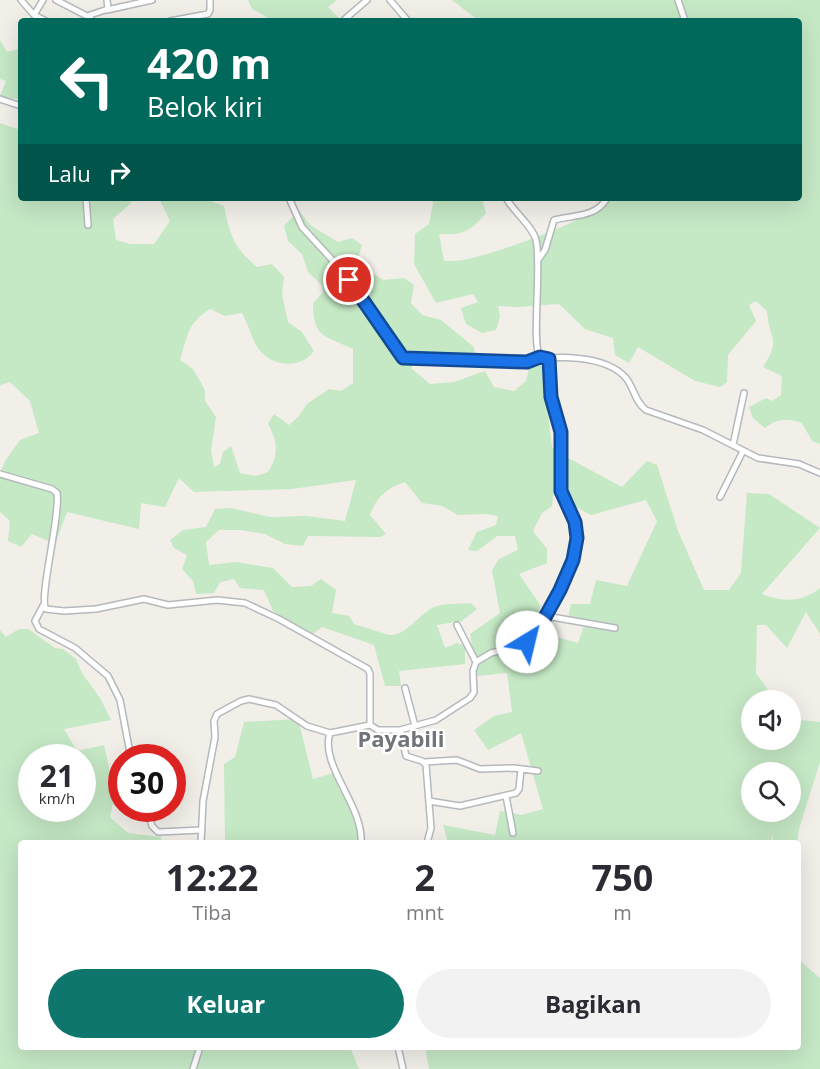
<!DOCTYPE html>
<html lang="id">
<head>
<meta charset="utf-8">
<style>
  :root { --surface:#fff; --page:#f2f2f3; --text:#2b2b33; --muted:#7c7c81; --accent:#0f766e }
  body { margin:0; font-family:"Open Sans",sans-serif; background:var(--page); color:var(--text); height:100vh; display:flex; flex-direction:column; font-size:22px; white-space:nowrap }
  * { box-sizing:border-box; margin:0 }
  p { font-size:20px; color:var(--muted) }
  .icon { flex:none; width:33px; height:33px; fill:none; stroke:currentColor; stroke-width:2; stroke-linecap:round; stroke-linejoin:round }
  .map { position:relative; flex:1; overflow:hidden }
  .panel { position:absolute; left:18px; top:840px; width:783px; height:210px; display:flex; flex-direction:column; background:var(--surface); border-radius:6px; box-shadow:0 6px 24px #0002 }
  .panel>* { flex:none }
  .top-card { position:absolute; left:18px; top:18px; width:784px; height:183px; border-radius:6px; box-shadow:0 6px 24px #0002; background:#00695c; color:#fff; overflow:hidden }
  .fabs { position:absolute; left:741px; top:690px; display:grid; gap:12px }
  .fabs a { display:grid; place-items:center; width:60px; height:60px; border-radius:50%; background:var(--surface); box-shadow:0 6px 24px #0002; font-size:30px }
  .speed { position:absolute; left:18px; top:744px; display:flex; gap:12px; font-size:30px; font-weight:700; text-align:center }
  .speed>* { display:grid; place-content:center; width:78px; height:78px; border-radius:50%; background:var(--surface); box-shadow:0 6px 24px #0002; line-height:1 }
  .speed small { font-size:15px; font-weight:400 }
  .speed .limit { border:9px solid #d22; background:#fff; color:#111 }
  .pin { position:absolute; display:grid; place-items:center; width:51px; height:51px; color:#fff; margin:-26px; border:3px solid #fff; border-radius:50%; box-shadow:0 2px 6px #0007 }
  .me { position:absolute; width:66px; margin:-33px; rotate:36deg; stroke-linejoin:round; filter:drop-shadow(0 0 4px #0008) }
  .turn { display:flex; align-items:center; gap:21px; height:126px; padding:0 30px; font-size:27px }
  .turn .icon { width:78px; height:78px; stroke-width:2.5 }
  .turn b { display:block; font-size:42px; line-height:51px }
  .then { display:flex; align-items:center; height:57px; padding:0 30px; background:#0003; gap:12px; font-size:22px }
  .eta { display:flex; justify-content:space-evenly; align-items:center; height:102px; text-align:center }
  .eta b { font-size:36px; font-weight:700; line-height:42px }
  .action { display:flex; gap:12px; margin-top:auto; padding:12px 30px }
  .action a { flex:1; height:69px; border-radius:36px; background:var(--accent); color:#fff; font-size:24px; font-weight:700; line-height:69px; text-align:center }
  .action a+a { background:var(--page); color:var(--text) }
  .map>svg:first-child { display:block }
</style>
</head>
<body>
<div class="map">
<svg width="820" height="1069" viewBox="0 0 820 1069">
  <rect width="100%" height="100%" fill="#f1efe8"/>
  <path fill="#c5e8c5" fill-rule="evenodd" d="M248 0H337L328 7 342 21H269L267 17 252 9Z
    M452 0H820V444L812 441 802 423C788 418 777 418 765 428L753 418 749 407 766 398 772 401 781 395 782 376 763 367C782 337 769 341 767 311L756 301 749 305 756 321 728 355 727 382 720 387 695 381 638 347 629 363 615 355 613 338 585 329 559 304 517 307 498 306 500 316 496 330 482 333 466 324 461 308 478 302 473 294 436 303 414 264 415 234 429 224 434 198H482L486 213C470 232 463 235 439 234L444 261C450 261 457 261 463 260 488 256 576 225 594 210 598 207 599 202 601 198H800V21H485L474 17Z
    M0 40 7 52 21 48V100L0 96 6 81 0 79Z
    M0 123 21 130V198H133L130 204 113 219 116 240 130 244H154L170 221 159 198H210L211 201 224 206C230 235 234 248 257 267L272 264 284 277 282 294 288 322 302 332 314 351C300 370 271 367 258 348 253 341 247 322 242 313L225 316 210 309C187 324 188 334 180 360L193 369 205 390V401L216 417 211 451 214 467 220 464 223 452 231 446 240 473 256 476 268 472C279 454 278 443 268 424L274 414 289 425 298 417 307 404 329 389 341 391 353 383V349C324 335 313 338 313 303L323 292 322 285 308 272 302 254 288 241 284 226 299 210 310 225 338 242 352 238 362 245 357 262 383 280 404 278 414 285 411 303 422 315 441 320 474 347 475 356 462 359 420 353 411 368 430 384 454 382 485 371 494 387 514 391 526 381 530 365 542 366 552 447 568 458 622 487 647 461 657 465 678 531 704 590H729L741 573 747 493 769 494 820 528 762 594C782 602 802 603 820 588V634L806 612 787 648 766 625H757L756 673 775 700H752V740H790L791 712 800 720 820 722V762L799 829 797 843H773V833L771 843H448L443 825 495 835 500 811 522 815 543 809 521 733 488 750 474 730 494 716 512 712 507 673 477 676 470 634 500 613 492 570 499 559 518 550 515 536H497L477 551 468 550 477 532 496 525 498 516 485 514 458 515 442 506 422 503 405 482C387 488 376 497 370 515L386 534 380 537 308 536 303 546 285 544 265 534 241 530H219L206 542 209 565 236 562 273 568 292 587 311 586 321 579 336 590 332 613 349 616 355 625C364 626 385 635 391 635 407 635 419 614 434 607 444 603 460 604 471 603L477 609 462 621 437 625 445 648 457 643 465 646V664L399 671 401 686H385L374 645 322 627 310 636 273 611 264 590 240 588 234 579 220 582 214 593 196 594 193 581 182 569 187 555 174 548 170 540 183 530 206 527 215 509 231 508 270 517 306 516 345 521 356 480 292 489 194 492 179 478 165 507 141 503 139 529 67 512 55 544 32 534 21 547 8 541 10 521 0 512V473L5 461 20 440 39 433 30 401 10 382 0 385ZM553 495 591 515 646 500 657 521 627 586 596 580 590 604H571L568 619 585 623 578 643 553 636 537 654 540 665 526 672 514 652 506 626 522 617 529 627 541 606 519 574 547 563V549L533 531 542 513 552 506ZM752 772H790V812H752Z
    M19 629H28L55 648 63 649 76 659 82 673 100 698 111 720 64 729 77 751 104 745 115 794 110 817 128 833 161 837V843H21V1047H350L359 1069H0V630L6 637ZM32 758H82V808H32Z
    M298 719 313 779 337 772 347 804 361 824 360 843H225L224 764 235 757 244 722Z
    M798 959 820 978V1069H429L426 1052 428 1047H798Z"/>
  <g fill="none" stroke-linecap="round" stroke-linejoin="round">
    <defs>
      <path id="minor" d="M21 0 34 15 46 21
        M56 0 89 17
        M390 0 408 21
        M678 0 685 21
        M107 10 152 0
        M34 15 43 0
        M345 19 367 0
        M91 21 90 15 108 9 107 0
        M170 21 208 14 210 10V0
        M0 99 21 106
        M86 198 88 225
        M289 198 302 227 335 263 363 297 394 349 403 358 527 362C553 355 605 354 626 378 634 388 635 402 646 410L703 430 758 458 799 464 820 473
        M506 198C513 211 533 227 536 240 542 265 531 345 540 357
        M538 260 545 250 554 220C572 215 596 218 607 198
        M733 445 744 393
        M0 474 52 489 57 493C61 514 38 600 46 609L64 611 96 609 144 599 168 605 217 600 245 603 279 619 368 669 370 674V725L378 730H400L406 756 422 761 426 765 431 828 427 843
        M720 497 743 451
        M43 606 35 621 39 629 75 648 108 676 120 700 131 758
        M546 616 615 628
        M457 625 476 662
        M405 688 415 726
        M400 730 436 720 470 698 474 692 473 671 476 662 491 653 519 646 534 636 560 590 576 550 575 522 561 487V432L551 397 549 359
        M330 733C319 765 364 806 361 843
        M424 762 457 760 480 769 514 768 538 771
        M506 796 513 833
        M429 801 460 806 516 793 519 789 521 769
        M147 808 152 826 158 832 202 830
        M201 843 203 801 215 737 214 721 217 714 241 701 249 699 276 705 307 726 330 733 370 725
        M398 1047 403 1069
        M193 1069 200 1047"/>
    </defs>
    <use href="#minor" stroke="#b5b8bc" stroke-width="8"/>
    <use href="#minor" stroke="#fff" stroke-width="5"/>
  </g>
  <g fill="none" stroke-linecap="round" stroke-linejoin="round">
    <defs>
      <path id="route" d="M349 280 403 358 527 362 540 357 549 359 551 397 561 432V491L575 522 577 538 573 560 560 590 538 630 527 642"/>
    </defs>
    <use href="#route" stroke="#114b97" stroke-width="15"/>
    <use href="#route" stroke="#1a73e8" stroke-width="10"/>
  </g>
  <g text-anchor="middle" stroke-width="5" stroke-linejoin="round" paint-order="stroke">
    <g font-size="22" font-weight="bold" fill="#70757a" stroke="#fff">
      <text x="401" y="747">Payabili</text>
    </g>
  </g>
</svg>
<div class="fabs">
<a><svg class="icon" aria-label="sound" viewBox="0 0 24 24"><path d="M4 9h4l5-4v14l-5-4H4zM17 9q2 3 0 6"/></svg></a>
<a><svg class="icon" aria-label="search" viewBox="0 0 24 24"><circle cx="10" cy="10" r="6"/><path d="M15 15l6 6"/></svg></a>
</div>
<div class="speed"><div>21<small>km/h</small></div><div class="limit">30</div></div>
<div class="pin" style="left:349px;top:280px;background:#d93025"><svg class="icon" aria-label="arrive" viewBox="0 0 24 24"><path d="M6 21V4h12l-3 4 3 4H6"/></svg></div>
<svg class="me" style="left:527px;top:642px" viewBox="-20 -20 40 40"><circle r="19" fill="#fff"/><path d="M0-13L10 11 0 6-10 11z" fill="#1a73e8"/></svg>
<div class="top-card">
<div class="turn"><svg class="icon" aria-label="left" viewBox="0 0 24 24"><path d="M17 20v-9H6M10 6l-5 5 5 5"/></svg><div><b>420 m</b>Belok kiri</div></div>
<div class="then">Lalu<svg class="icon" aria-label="right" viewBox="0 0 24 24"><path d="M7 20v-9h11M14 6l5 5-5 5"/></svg></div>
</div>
<section class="panel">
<div class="eta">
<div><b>12:22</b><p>Tiba</p></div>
<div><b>2</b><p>mnt</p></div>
<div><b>750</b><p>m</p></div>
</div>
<div class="action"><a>Keluar</a><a>Bagikan</a></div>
</section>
</div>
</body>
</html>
